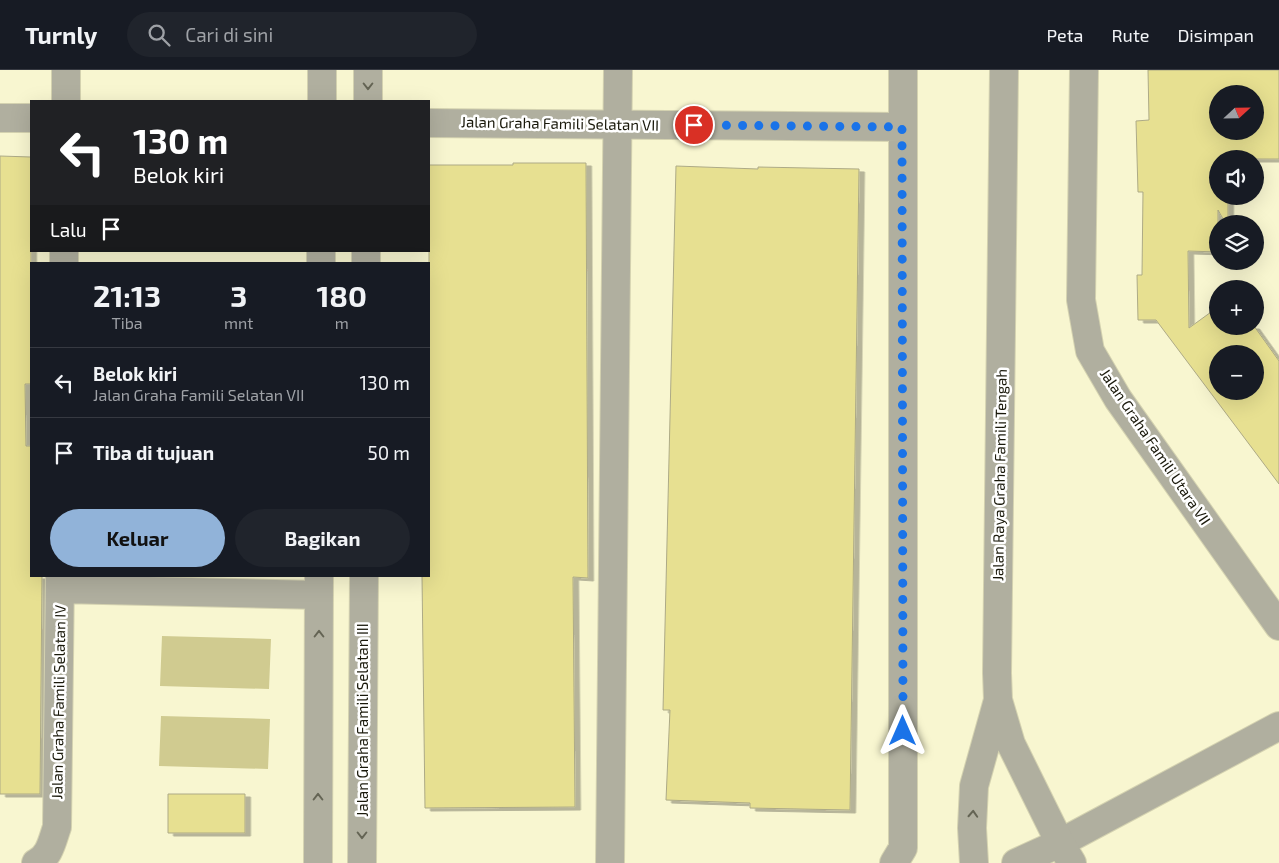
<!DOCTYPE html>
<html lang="id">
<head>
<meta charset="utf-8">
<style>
  :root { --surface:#171b24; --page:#20242c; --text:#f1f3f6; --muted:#9ea1a6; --line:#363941; --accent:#91b3d9 }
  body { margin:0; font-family:"Exo 2",sans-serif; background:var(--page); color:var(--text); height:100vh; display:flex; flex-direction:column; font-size:19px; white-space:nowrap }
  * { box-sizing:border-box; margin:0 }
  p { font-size:16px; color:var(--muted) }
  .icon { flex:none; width:28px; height:28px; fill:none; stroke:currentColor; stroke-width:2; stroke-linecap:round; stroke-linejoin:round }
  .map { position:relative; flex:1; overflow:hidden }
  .side { position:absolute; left:30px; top:192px; width:400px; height:315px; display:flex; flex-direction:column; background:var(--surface); border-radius:0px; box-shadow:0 5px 20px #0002 }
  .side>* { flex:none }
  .guide { position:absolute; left:30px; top:30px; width:400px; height:152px; border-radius:0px; box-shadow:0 5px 20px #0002; background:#202124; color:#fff; overflow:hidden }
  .needle { width:32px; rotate:68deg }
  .tools { position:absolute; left:1209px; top:15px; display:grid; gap:10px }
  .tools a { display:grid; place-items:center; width:55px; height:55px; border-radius:50%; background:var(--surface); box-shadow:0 5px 20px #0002; font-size:25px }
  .pin { position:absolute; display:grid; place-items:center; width:42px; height:42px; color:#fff; margin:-21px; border:2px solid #fff; border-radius:50%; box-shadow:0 1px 5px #0007 }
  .me { position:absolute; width:55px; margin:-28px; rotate:0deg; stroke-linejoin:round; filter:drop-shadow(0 0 4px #0008) }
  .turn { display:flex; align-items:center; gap:18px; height:105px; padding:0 20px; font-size:22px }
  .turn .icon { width:65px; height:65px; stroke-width:2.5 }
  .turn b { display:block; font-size:35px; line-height:42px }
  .then { display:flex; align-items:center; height:48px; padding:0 20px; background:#0003; gap:10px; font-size:19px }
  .eta { display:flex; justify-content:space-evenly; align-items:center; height:85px; text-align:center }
  .eta b { font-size:30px; font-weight:700; line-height:35px }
  .action { display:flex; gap:10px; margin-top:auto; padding:10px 20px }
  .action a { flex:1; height:58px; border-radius:30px; background:var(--accent); color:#111; font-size:20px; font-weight:700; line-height:58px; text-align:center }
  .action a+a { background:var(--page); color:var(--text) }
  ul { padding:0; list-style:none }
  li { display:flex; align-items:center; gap:15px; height:70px; padding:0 20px; border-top:1px solid var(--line) }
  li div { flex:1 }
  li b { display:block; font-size:19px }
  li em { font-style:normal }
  header { display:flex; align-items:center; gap:30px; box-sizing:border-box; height:70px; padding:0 25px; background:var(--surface); border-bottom:1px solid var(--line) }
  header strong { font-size:24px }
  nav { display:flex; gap:28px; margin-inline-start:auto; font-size:18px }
  .search { width:350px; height:45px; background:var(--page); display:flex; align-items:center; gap:12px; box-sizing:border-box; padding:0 18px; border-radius:28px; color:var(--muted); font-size:19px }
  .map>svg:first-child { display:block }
</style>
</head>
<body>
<header>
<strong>Turnly</strong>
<div class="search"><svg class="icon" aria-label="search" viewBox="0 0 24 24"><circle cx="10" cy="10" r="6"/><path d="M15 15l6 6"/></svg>Cari di sini</div>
<nav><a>Peta</a><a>Rute</a><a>Disimpan</a></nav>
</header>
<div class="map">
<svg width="1279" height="793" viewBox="0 0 1279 793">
  <defs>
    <filter id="shadow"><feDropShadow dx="5.5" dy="3" stdDeviation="0" flood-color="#0004"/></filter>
  </defs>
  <rect width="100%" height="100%" fill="#f8f6d0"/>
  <path fill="#d0cb90" d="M162 566 271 569 269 619 160 616Z
    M161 646 270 649 268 699 159 696Z"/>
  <path fill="#e7e091" stroke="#adaa86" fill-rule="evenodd" filter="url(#shadow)" d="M1148 0H1279V89H1218V126H1228V154H1226L1218 140V182L1188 181 1189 258 1218 237V256H1254L1279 291V414L1156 250H1138L1137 205H1142L1143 122H1138L1136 51 1149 50ZM1218 24H1255V61H1218ZM1218 284H1255V321H1218Z
    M0 86 31 87V314H25L26 376H31V506H42L40 724H0Z
    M513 93H586L588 508 573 507 575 737 425 738 422 506H429V95H513Z
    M676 96 758 99V97L859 99 850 740 750 738V733L666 730 670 640H663Z
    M168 724H245V763H168Z"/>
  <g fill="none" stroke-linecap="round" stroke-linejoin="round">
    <defs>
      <path id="minor" d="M1084 0 1081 230 1090 281 1118 329 1279 556
        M66 31V0
        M322 31V0
        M368 31V0
        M0 48H31
        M429 53 902 57
        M64 194V181
        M321 194V181
        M366 194V181
        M60 519 319 525
        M1060 773 1279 656
        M36 793C50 786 52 771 57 757L60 506
        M318 793 319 506
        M362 793 364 506
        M610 793 618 0
        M894 793 903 778V0"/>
      <path id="tertiary" d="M1004 0 997 603 998 630 1011 674 1060 773 1072 793
        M974 793 972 758 974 716 998 630
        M1016 793 1060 773"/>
    </defs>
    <use href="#minor" stroke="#d4d2b0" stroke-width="30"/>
    <use href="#tertiary" stroke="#d4d2b0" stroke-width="30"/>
    <use href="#minor" stroke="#b0af9f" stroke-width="28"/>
    <use href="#tertiary" stroke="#b0af9f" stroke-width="28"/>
  </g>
  <defs><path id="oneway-chevron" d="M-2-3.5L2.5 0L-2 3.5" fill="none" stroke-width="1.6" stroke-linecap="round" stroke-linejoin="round" transform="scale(1.25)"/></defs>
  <g stroke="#646454">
    <use href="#oneway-chevron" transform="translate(368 16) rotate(90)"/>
    <use href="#oneway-chevron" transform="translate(319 564) rotate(-90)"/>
    <use href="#oneway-chevron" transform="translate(318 727) rotate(-90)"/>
    <use href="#oneway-chevron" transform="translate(973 744) rotate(-87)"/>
    <use href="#oneway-chevron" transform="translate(362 765) rotate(90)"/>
  </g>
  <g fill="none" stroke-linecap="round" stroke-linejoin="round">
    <path stroke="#1a73e8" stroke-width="9" stroke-dasharray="0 16.2" d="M694 55 902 57 903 661"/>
  </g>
  <g text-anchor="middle" stroke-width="5" stroke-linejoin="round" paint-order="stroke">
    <g font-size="15" fill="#19180a" stroke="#fff">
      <text transform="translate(560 54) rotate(1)" y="5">Jalan Graha Famili Selatan VII</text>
      <text transform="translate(1155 377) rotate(56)" y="5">Jalan Graha Famili Utara VII</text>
      <text transform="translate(1000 405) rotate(-89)" y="5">Jalan Raya Graha Famili Tengah</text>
      <text transform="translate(59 632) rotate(-89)" y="5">Jalan Graha Famili Selatan IV</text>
      <text transform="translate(363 650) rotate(-90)" y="5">Jalan Graha Famili Selatan III</text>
    </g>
  </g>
</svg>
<div class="tools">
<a><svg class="needle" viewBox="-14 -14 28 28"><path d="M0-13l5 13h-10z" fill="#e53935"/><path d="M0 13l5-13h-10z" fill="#9ea1a6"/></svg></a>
<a><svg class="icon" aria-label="sound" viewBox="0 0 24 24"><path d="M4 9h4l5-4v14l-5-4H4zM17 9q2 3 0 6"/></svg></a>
<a><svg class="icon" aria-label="layers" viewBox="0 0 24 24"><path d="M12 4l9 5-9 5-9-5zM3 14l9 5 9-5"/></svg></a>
<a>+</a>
<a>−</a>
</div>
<div class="pin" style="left:694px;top:55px;background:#d93025"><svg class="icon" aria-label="arrive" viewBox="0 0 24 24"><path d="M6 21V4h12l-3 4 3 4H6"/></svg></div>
<svg class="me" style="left:903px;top:661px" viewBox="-20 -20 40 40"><path d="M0-17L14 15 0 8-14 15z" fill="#1a73e8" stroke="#fff" stroke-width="4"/></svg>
<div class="guide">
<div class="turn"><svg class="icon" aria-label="left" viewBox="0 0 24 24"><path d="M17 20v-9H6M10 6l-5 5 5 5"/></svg><div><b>130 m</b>Belok kiri</div></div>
<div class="then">Lalu<svg class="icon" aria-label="arrive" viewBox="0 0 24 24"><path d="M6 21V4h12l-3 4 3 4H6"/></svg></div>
</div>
<section class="side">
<div class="eta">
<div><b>21:13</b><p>Tiba</p></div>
<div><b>3</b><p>mnt</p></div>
<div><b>180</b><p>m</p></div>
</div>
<ul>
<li><svg class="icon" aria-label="left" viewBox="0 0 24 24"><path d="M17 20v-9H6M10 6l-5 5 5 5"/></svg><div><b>Belok kiri</b><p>Jalan Graha Famili Selatan VII</p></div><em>130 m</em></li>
<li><svg class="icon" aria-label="arrive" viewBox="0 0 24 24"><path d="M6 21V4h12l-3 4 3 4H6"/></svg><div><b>Tiba di tujuan</b></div><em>50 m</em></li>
</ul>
<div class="action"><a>Keluar</a><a>Bagikan</a></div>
</section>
</div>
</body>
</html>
